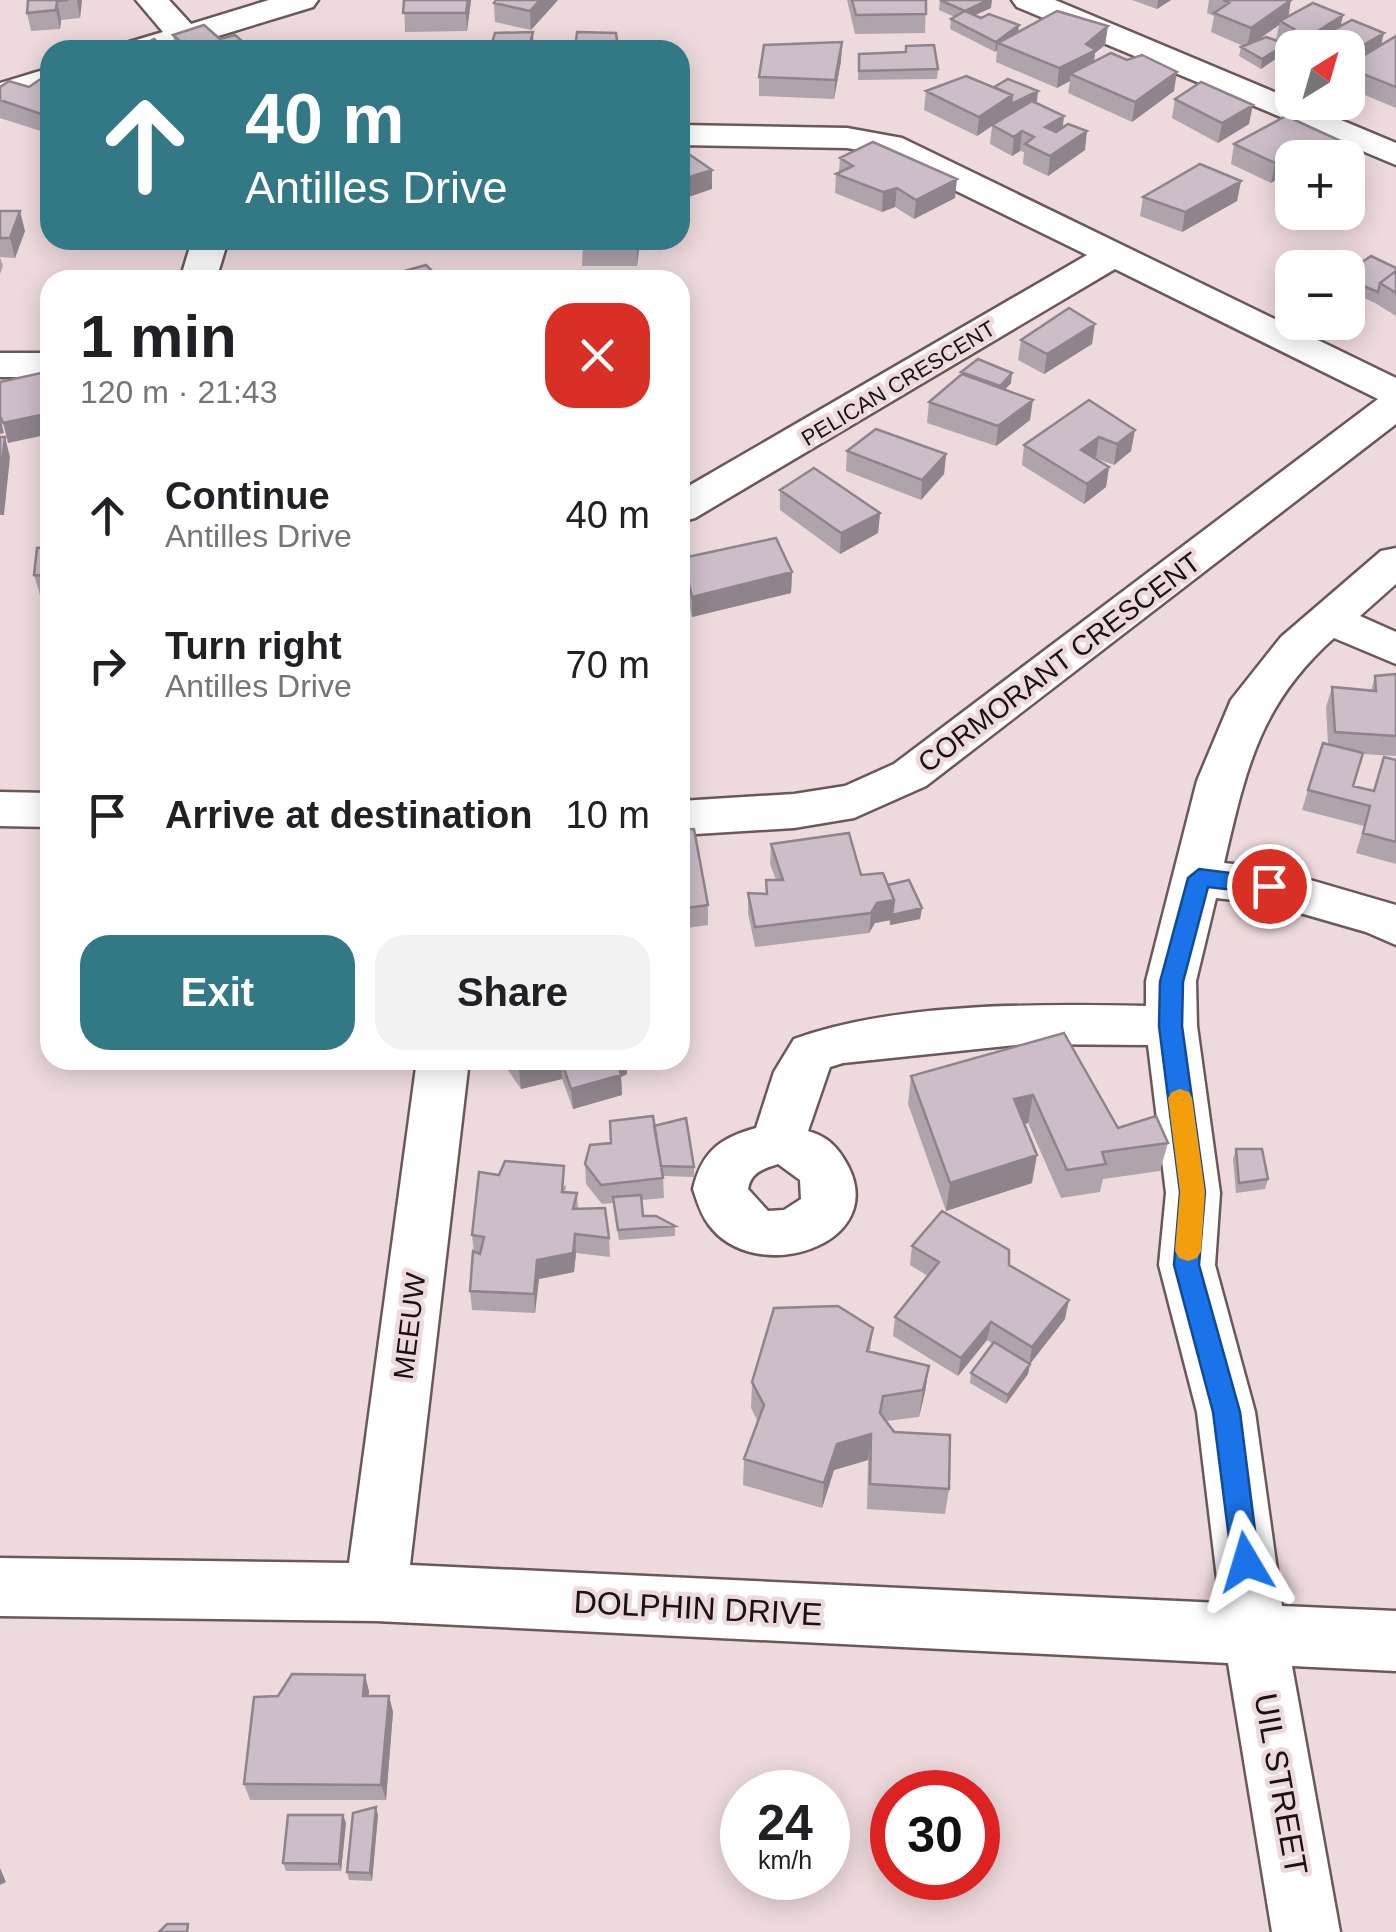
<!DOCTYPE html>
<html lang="en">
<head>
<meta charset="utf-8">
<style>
  :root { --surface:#fff; --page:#f2f2f2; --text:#202124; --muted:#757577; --accent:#327885 }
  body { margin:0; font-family:Helvetica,sans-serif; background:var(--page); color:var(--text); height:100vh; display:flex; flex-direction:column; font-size:38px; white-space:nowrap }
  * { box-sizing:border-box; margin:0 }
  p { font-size:32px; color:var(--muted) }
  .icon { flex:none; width:55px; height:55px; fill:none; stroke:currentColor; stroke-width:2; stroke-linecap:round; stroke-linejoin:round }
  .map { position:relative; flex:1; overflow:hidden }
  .details { position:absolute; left:40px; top:270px; width:650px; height:800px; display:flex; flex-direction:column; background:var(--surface); border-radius:30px; box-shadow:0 5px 25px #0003 }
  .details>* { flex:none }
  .guide { position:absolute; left:40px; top:40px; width:650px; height:210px; border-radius:30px; box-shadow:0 5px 25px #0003; background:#327885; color:#fff; overflow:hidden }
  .needle { width:65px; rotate:37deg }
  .buttons { position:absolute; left:1275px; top:30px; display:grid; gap:20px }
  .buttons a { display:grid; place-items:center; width:90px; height:90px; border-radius:20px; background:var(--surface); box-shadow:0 5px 25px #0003; font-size:50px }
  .speed { position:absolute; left:720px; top:1770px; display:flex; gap:20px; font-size:50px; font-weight:700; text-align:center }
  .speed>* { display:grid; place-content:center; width:130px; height:130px; border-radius:50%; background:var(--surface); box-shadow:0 5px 25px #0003; line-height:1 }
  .speed small { font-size:25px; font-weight:400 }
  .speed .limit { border:15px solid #d22; background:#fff; color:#111 }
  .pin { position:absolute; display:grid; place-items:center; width:85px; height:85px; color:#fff; margin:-42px; border:5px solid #fff; border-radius:50%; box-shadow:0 2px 10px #0007 }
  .me { position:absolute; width:110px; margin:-55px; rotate:353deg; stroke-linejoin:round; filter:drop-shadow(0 0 8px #0008) }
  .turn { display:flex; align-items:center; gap:35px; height:210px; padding:0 40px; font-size:45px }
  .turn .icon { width:130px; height:130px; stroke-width:2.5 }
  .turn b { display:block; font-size:70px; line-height:85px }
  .round { display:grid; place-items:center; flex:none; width:105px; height:105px; border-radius:30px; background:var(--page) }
  .overview { display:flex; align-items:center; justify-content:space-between; height:170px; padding:0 40px }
  h1 { font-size:60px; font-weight:700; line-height:75px }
  .button { display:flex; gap:20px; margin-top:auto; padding:20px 40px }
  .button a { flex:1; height:115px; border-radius:30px; background:var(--accent); color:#fff; font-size:40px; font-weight:700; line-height:115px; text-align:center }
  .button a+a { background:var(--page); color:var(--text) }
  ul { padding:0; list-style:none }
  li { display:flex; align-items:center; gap:30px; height:150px; padding:0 40px }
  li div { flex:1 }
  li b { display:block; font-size:38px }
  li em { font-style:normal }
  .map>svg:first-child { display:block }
</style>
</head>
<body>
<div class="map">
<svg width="1396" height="1932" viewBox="0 0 1396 1932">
  <rect width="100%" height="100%" fill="#eedadd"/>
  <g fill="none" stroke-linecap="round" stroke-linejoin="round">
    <defs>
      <path id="minor" d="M136 0H169L191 24 269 0H318L313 7 172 50H122L126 43 163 32Z
        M1012 0H1055L1396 143V165L1017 7Z
        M50 68V89L0 104V83Z
        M680 125 847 128 902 138 1396 378V424L926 786 854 818 794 828 680 835V801L794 794 845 786 894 764 1378 399 1115 269 695 518 680 522V491L1087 255 881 154 847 148 680 145Z
        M192 240H228L216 280H180Z
        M0 353H50V377H0Z
        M1396 548V584L1360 616 1396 632V664L1334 638C1259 705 1246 769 1224 863L1269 868 1396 905V945L1366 932 1269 904 1216 898 1196 981 1197 1026 1220 1193 1215 1265 1255 1412 1282 1606 1396 1611V1671L1292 1666 1340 1932H1272L1228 1663 376 1621 0 1616V1558L349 1563 417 1060H469L410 1565 1220 1603 1197 1412 1159 1265 1166 1193 1148 1045 1025 1044 843 1063 830 1067 808 1131C828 1137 838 1147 848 1166 889 1246 754 1287 709 1225 701 1215 697 1201 693 1189 702 1151 720 1138 756 1128L774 1072 794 1039C897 1002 1036 1004 1146 1006V981L1197 781 1231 700 1281 637 1381 551ZM778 1164 800 1180 801 1199 784 1210 768 1211 748 1189C751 1172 763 1169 778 1164Z
        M0 792 50 793V827L0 826Z"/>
    </defs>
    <use href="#minor" stroke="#69595b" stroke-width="5"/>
    <use href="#minor" fill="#fff" fill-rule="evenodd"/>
  </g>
  <path fill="#afa3ac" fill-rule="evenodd" d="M28 0H82L80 18 61 20 60 29 31 31 27 13Z
    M404 0H471L467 31 405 32Z
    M496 0H558L531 30 495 22 494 3Z
    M847 0H926L925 33 855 34Z
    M940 0 991 8 975 15 1018 32 1108 26 1105 45 1095 53 1094 62 1174 91 1132 122 1068 93 1070 81 1057 88 996 62 997 50 995 52 950 29 951 19 955 17 939 10Z
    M1132 0H1171L1157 9Z
    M1209 0H1290L1288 17 1384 33 1381 46 1396 36V108L1348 88V48H1292V58L1284 53 1261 69 1239 56 1241 47 1243 46 1211 32 1214 16 1207 13ZM1279 25 1276 40H1258Z
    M616 33 618 50H575Z
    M173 35 220 39 252 50H176Z
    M842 42 841 61 834 99 759 96V77Z
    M859 54 938 69 937 79 858 80Z
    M1292 59V80L1281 73 1283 63Z
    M50 75V134L0 118V87H29Z
    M994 87 1037 101 1034 102 1063 127 1085 150 1048 176 1023 164 1024 152 1020 151 1012 156 990 144 992 126 977 136 924 110 926 91Z
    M1175 99 1249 124 1218 143 1172 118Z
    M1343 142 1340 158H1292L1271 183 1231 164 1234 144Z
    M840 158 955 198 914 219 895 207 882 212 835 193 836 174 839 172Z
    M1241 181 1237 201 1182 232 1140 216 1143 197Z
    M0 211 25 231 15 258 0 257 3 266 0 274Z
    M583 240H640L637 266H582Z
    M1396 268V316L1375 303 1348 291V272Z
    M1021 340 1092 344 1044 374 1018 360Z
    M961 372 1011 383 1005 390 1030 420 996 446 927 423 929 402 961 375Z
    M1089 400 1131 451 1114 465 1095 458 1109 467 1106 487 1084 504 1022 465 1024 445Z
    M847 451 946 454 944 474 921 500 846 471Z
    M780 490 880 513 878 533 840 554 780 510Z
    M50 547V617L45 600 46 596 40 595 34 575Z
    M683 558 792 572 791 593 692 617 684 578Z
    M1396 674V756L1362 754 1353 786 1374 791 1396 760V864L1356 853 1364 826 1302 810 1308 790 1328 744 1326 707 1332 687 1371 691 1375 676Z
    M680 830 708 905V925L680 929Z
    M771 844 888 885 922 908 920 919 890 925 889 920 875 923 869 933 755 947 748 913V893L766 894V880H776L770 864Z
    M1064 1033 1118 1128 1168 1143 1160 1171 1103 1179 1100 1192 1061 1198 1028 1123 1024 1124 1032 1183 946 1211 908 1104 911 1076Z
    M505 1060H627V1074L621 1077 622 1095 573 1109 562 1079 521 1089 505 1066Z
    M654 1126 694 1167V1177L663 1176 664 1198 642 1200 643 1216 675 1226V1236L619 1240 613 1203 602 1204 586 1184 585 1164 611 1143Z
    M1236 1149 1268 1179 1265 1189 1236 1193 1233 1159Z
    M566 1185 565 1192 577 1193 578 1209 609 1238 610 1257 576 1253 574 1272 539 1279 535 1313 472 1310 470 1291 474 1252 472 1235Z
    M912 1246 1009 1265 1065 1319 1030 1364 1028 1374 1006 1404 970 1383 971 1373 993 1344 987 1340 958 1376 893 1336 895 1317 928 1276 910 1265Z
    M873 1328 870 1352 929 1366 925 1392 919 1417 886 1421 949 1489 945 1514 867 1509 868 1460 834 1470 822 1508 743 1485 744 1459 758 1422 751 1408 752 1382Z
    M369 1691V1696H389L393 1712 386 1800H250L244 1784 278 1696Z
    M343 1815 346 1823 341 1871H286L283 1863Z
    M378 1815 372 1881 349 1880 347 1872Z"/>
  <path fill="#8f848c" d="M77 0H82L80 18Z
    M468 0H471L467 31 466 13Z
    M540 0H558L531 30 530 11Z
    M988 0H992L991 8 964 20 965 11Z
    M1158 0H1171L1157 9Z
    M1291 0 1288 19 1280 21 1279 25 1247 47 1251 28Z
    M57 1 61 20 60 29 56 10Z
    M1343 15 1339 34 1311 42 1310 48H1301L1302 41Z
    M1019 25 1018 35 998 43 997 50 995 52 996 42Z
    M1108 26 1105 45 1095 53 1093 69 1070 74V81L1057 88 1059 68Z
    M533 32 534 50H528Z
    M1384 33 1379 52 1348 68V54Z
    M842 42 841 61 834 99 835 80Z
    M1286 44 1284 53 1261 69 1262 59Z
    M1177 72 1174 91 1132 122 1135 102Z
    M1038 91 1037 101 1010 114 977 136 979 117 1012 95Z
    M1253 105 1249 124 1218 143 1222 123Z
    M1064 116 1062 135 1045 127Z
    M1022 131 1020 151 1012 156 1014 137Z
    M1087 131 1085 150 1048 176 1050 156Z
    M1343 142 1340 158H1322L1323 153Z
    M1307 146 1304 158H1292V171L1271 183 1275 163Z
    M712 170V189L680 200V180Z
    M957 179 955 198 914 219 916 200Z
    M1241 181 1237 201 1182 232 1185 212Z
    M897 188 895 207 882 212 883 192Z
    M20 211 25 231 15 258 10 238Z
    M637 240H640L637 266Z
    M1095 324 1092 344 1044 374 1047 354Z
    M1012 373 1011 383 998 396 1000 386Z
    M1033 400 1030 420 996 446 998 426Z
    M50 413V434L8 443 3 423Z
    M0 417 4 433 0 434Z
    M1135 430 1131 451 1114 465 1117 444Z
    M5 437 10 457 4 515H0V478Z
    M1099 437 1096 457 1078 470 1081 450Z
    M946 454 944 474 921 500 922 480Z
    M1109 467 1106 487 1084 504 1087 484Z
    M880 513 878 533 840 554 841 533Z
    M792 572 791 593 692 617V597Z
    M894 900 922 908 920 919 890 925 891 920 875 923 869 933 871 913 877 903Z
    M561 1060 562 1079 521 1089 519 1069Z
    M617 1060H627V1074L621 1077 622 1095 573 1109 571 1089Z
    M1033 1095 1028 1123 1009 1127 1014 1099Z
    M1037 1155 1032 1183 946 1211 950 1183Z
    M575 1234 576 1253 574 1272 539 1279 535 1313 534 1294 537 1260Z
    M1069 1300 1065 1319 1029 1365 1032 1347Z
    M991 1322 987 1340 958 1376 961 1358Z
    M1030 1364 1028 1374 1006 1404 1008 1395Z
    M929 1366 925 1392 919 1417 923 1390Z
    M871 1434 868 1460 834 1470 822 1508 824 1483 837 1444Z
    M365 1675 369 1691 367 1712 363 1696Z
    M389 1696 393 1712 386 1800 381 1785Z
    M376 1807 378 1815 372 1881 370 1873Z
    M343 1815 346 1823 341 1871 339 1864Z
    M0 1868 6 1882 0 1885Z"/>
  <path fill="#ccbdc8" stroke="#8f848c" stroke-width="2.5" d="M28 0H68L57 1 56 10 27 13Z
    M404 0H468L466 13H403Z
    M496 0H540L530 11 494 3Z
    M852 0H926V14L856 15Z
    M940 0H988L965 11 981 18 989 14 1019 25 996 42 951 19 965 11Z
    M1223 0H1291L1251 28 1214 13 1229 3Z
    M1313 3 1343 15 1302 41 1288 34 1294 29 1280 21Z
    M1057 11 1108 26 1086 44 1096 50 1059 68 998 43Z
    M1352 20 1384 33 1348 54V48H1326L1311 42Z
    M204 25 220 39 235 35 252 50H190L173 35Z
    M533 32 528 50H490L495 33Z
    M577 32 616 33 618 47H599V50H575Z
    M1396 36V87L1348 68V65Z
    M1266 37 1286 44 1262 59 1241 47Z
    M154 39 166 50H134Z
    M842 42 835 80 759 77 764 45Z
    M934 45 938 69 859 71V54L906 52V46Z
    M1111 53 1127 60 1142 55 1177 72 1135 102 1070 74Z
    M1292 59V69L1283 63Z
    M48 74 50 75V117L0 100V87L9 81 29 87Z
    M966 76 1012 95 979 117 926 91Z
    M1008 79 1038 91 1011 104 1012 95 994 87Z
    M1201 82 1253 105 1222 123 1175 99Z
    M1032 101 1064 116 1045 127 1056 132 1068 124 1087 131 1050 156 1025 144 1034 137 1022 131 1014 137 992 125Z
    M1286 116 1343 142 1323 153 1307 146 1275 163 1234 144Z
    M873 142 957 179 916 200 897 188 883 192 836 174 853 166 840 158Z
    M680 148 712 170 680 180Z
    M1200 164 1241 181 1185 212 1143 197Z
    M0 211H20L10 238H0Z
    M583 240H637V246H582Z
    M1371 256 1396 268V271L1380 283 1378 292 1348 280V272Z
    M426 265 441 280H380L379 278Z
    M1396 271V293L1380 283Z
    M1069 308 1095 324 1047 354 1021 340Z
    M978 359 1012 373 1000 386 961 372Z
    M50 371V413L3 423 0 416V382Z
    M962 374 1033 400 998 426 929 402Z
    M1089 400 1135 430 1117 444 1099 437 1081 450 1109 467 1087 484 1024 445Z
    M876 429 946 454 922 480 847 451Z
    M0 437H5L0 478Z
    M814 468 880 513 841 533 780 490Z
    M776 538 792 572 692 597 683 558Z
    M50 547V576L34 575 37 548Z
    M50 581V601L45 600Z
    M1396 674V736L1335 732 1332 687 1376 691 1375 676Z
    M1323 743 1363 753 1353 786 1374 791 1384 757 1396 760V842L1363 833 1370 806 1308 790Z
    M694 829 708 905 680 909V830Z
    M849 833 861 875 883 873 894 900 877 903 871 913 755 927 748 893 767 894 766 880H783L771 844Z
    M909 880 922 908 892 915 894 900 888 885Z
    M1064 1033 1118 1128 1156 1116 1168 1143 1102 1152 1106 1164 1067 1170 1033 1095 1014 1099 1037 1155 950 1183 911 1076Z
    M513 1060H559L519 1069Z
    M561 1060H617L621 1075 571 1089Z
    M653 1116 663 1178 601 1185 585 1164 590 1145 611 1143 610 1121Z
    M686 1118 694 1167 661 1166 654 1126Z
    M1236 1149H1262L1268 1179 1239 1183Z
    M505 1161 564 1166 562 1192 577 1193 573 1209 605 1208 609 1238 575 1234 573 1253 537 1260 534 1294 470 1291 473 1251 480 1254 484 1237 472 1235 479 1172 499 1175Z
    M641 1195 643 1216H656L675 1226 618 1230 613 1197Z
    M942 1211 1009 1250V1265L1069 1300 1032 1347 991 1322 961 1358 895 1317 939 1262 912 1246Z
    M838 1306 873 1328 867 1351 929 1366 923 1390 883 1396 880 1413 894 1432 950 1435 949 1489 870 1484 871 1434 837 1444 824 1483 744 1459 764 1405 752 1382 774 1308Z
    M994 1342 1030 1364 1008 1395 971 1373Z
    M292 1674 365 1675 363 1696H389L381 1785 244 1784 254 1697 278 1696Z
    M376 1807 370 1873 347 1872 353 1813Z
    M288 1815H343L339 1864 283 1863Z
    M167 1924H188L187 1932H159Z"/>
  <path fill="#1a73e8" stroke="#114b97" stroke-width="2.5" d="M1199 869 1269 878 1280 886 1269 894 1208 887 1183 982 1182 1026 1205 1192 1199 1265 1240 1412 1259 1562 1255 1571 1246 1575 1236 1571 1232 1562 1213 1412 1174 1265 1180 1192 1159 1026 1160 982 1188 878Z"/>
  <path fill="#f59e0b" d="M1180 1089 1189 1092 1192 1098 1205 1192 1201 1251 1197 1258 1188 1261 1179 1258 1175 1251 1180 1192 1168 1098 1172 1092Z"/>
  <g text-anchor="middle" stroke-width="9" stroke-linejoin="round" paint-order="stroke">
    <g font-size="22" fill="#181213" stroke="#eedadd">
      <text transform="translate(898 383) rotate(-31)" y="8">PELICAN CRESCENT</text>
    </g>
    <g font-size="28" fill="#181213" stroke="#eedadd">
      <text transform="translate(1059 662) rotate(-37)" y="10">CORMORANT CRESCENT</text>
      <text transform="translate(409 1326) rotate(-83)" y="10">MEEUW</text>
    </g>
    <g font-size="32" fill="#181213" stroke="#eedadd">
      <text transform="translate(698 1608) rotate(3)" y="11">DOLPHIN DRIVE</text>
      <text transform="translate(1281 1784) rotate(80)" y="11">UIL STREET</text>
    </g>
  </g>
</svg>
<div class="buttons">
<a><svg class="needle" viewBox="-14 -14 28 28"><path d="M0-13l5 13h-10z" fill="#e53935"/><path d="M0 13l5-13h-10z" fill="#757577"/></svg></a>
<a>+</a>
<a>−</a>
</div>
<div class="speed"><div>24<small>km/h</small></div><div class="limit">30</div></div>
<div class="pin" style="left:1269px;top:886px;background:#d93025"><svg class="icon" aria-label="arrive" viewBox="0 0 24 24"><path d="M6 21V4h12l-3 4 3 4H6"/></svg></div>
<svg class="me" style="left:1246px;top:1562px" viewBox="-20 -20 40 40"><path d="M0-17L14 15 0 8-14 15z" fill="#1a73e8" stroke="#fff" stroke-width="4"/></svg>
<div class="guide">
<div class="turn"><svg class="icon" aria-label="ahead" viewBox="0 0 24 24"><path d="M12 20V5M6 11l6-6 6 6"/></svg><div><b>40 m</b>Antilles Drive</div></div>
</div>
<section class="details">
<div class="overview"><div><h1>1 min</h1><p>120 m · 21:43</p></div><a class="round" style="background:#d93025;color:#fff"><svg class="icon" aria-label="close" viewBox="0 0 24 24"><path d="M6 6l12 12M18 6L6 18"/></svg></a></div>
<ul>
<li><svg class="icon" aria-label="ahead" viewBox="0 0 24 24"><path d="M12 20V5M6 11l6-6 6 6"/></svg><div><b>Continue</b><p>Antilles Drive</p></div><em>40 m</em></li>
<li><svg class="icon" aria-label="right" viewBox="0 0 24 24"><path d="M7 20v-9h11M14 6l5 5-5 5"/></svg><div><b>Turn right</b><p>Antilles Drive</p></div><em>70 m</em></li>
<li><svg class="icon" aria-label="arrive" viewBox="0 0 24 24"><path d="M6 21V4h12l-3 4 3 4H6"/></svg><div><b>Arrive at destination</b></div><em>10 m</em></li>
</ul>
<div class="button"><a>Exit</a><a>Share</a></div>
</section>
</div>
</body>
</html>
